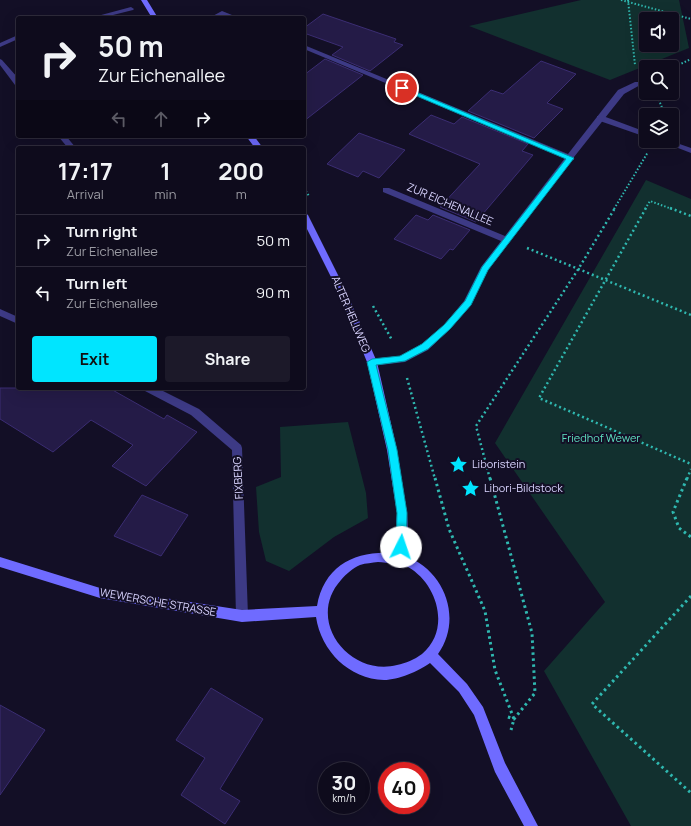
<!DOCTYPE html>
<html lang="en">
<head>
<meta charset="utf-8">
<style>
  :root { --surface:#0e0b1c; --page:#1c1929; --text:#f1f3f6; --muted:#9b9ba3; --line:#2e2b3b; --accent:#00e5ff }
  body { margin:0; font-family:Manrope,sans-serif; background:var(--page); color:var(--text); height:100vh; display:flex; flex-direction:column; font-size:15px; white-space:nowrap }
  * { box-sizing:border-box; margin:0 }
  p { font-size:13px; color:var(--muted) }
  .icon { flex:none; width:22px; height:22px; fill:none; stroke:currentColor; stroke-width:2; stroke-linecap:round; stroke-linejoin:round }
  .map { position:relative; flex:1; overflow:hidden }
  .sheet { position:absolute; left:16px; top:146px; width:290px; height:244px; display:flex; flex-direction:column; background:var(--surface); border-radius:4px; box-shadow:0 4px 16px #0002,0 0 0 1px var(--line) }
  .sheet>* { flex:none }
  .guide { position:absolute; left:16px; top:16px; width:290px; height:122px; border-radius:4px; box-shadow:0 4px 16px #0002,0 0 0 1px var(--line); background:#0e0b1c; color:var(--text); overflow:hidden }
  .controls { position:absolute; left:639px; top:12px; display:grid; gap:8px }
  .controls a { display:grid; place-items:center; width:40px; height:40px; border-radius:4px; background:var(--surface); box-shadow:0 4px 16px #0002,0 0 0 1px var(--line); font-size:20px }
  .speed { position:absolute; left:318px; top:762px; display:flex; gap:8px; font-size:20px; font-weight:700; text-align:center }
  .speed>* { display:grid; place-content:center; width:52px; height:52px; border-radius:50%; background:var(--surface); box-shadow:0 4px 16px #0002,0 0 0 1px var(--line); line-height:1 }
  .speed small { font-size:10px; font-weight:400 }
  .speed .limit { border:6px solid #d22; background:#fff; color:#111 }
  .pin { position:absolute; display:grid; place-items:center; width:34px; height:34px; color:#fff; margin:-17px; border:2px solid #fff; border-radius:50%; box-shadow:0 1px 4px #0007 }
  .me { position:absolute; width:44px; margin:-22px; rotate:4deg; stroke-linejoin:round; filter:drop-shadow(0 0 3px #0008) }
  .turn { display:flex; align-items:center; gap:14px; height:84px; padding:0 16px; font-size:18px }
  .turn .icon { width:52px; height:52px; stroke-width:2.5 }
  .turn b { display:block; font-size:28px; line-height:34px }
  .lanes { display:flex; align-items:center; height:38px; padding:0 16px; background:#0003; justify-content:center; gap:20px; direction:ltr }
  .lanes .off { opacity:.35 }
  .eta { display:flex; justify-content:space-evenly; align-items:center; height:68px; text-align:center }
  .eta b { font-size:24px; font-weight:700; line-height:28px }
  .primary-button { display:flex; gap:8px; margin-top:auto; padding:8px 16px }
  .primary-button a { flex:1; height:46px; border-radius:4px; background:var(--accent); color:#111; font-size:16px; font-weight:700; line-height:46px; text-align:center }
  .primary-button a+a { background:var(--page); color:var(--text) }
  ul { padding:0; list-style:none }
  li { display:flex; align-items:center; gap:12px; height:52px; padding:0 16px; border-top:1px solid var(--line) }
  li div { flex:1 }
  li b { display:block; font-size:15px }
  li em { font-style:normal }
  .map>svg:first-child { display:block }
</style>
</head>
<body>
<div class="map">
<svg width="691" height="826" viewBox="0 0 691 826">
  <rect width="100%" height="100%" fill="#130f26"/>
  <path fill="#12302f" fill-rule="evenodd" d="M581 0H679L689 48 610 80 469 26ZM646 19H672V45H646Z
    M646 180 691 199V826H631L544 671 605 602 495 443Z
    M348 422 366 493 368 518 334 537 289 571 266 561 259 532 256 487 281 477 280 427Z"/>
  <path fill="#241b47" stroke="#3b2d73" d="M323 14 396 39 394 42 403 45 370 71 332 55 343 47 304 33V28Z
    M325 59 363 75 304 121V75Z
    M541 61 576 74 547 103 563 109 534 138 468 111 491 90 503 94Z
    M431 115 454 124 462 117 528 144 522 151 533 155 476 222 440 207 480 164 409 134Z
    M359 133 405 150 379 178 363 171 358 177 327 164Z
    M416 215 428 220 433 215 470 230 453 250 450 249 441 259 394 239Z
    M0 388H109L164 419 167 415 197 432 146 486 112 466 133 445 91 420 53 452 0 419Z
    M142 495 188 515 161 556 114 536Z
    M211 688 263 719 220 789 240 801 225 824 181 795 205 758 176 740Z
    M0 705 45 730 0 795Z"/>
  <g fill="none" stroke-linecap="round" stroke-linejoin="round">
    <path stroke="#2fb8b0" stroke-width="2" stroke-dasharray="1.5 2" stroke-linecap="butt" d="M621 0 691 19
      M628 0 635 65
      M672 68 691 59
      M656 93 665 115
      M304 188 309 196
      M614 209 648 152
      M645 209 650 201 672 209"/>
    <path stroke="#2fb8b0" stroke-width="2.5" stroke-dasharray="2 3" stroke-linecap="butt" d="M646 208 539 398 691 464
      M670 208 691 216
      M527 248 691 315
      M373 306 392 340
      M407 378 435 479
      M490 479 476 426 579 268 615 208
      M687 479 691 469"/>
    <path stroke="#2fb8b0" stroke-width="3" stroke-dasharray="2.5 3.5" stroke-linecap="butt" d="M435 478 449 529 485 611 495 670 514 719 511 730
      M490 478 532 633 535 693 514 719 505 716
      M687 478 673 512 679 528 691 537
      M691 596 592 704 691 793"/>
    <path fill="#3d3a85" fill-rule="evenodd" d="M597 116H603L646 132V137L597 120Z
      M660 141H671L691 148V153Z"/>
    <path fill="#3d3a85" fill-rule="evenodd" d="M131 7 134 9 133 10 101 18H90Z
      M222 11 237 17 238 18H229L222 15 217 18H209Z
      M18 35V39L0 47V43Z
      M304 45 568 154 618 90 635 82H638L642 84 624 94 574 157V160H572L488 270 471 305 450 329 428 350 405 362 372 366 369 365 367 362 369 359 400 356 422 344 444 325 464 301 481 267 501 241 383 192V188H389L505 236 565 158 304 49Z
      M0 59 2 60 18 78V85H15L0 65Z
      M58 136H66L76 148H68Z
      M0 309 18 317V324L0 316Z
      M143 388H157L199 409 241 445 242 448 248 616 246 620 242 622 238 620 236 616 232 450 191 415 145 391Z"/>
    <path fill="#6f6bff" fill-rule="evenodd" d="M141 0H147L158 18H152Z
      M246 136H254L263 148H255Z
      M304 212 308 215 347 293 377 362 397 450 407 513 408 536 405 556C445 570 463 619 438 654L467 684 483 707 505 763 538 826H524L495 772 474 715 459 692 430 663C419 671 398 680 384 680 349 679 321 651 316 617L242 622 100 598 0 567V557L100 588 242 610 317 606C324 565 356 550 394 553L396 536 397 513 387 450 367 362 339 293 304 223ZM378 562C388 563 399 563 408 567 438 584 451 630 422 654 414 660 406 663 397 665 349 677 305 620 341 580 346 574 353 568 360 565 366 563 372 563 378 562Z"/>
  </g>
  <path fill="#00e5ff" stroke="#0095a6" d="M400 87H404L574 158 488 270 471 305 450 329 428 349 405 361 376 365 397 450 407 513 406 547 405 551 401 552 397 551 396 547 397 513 388 450 367 362 372 359 400 356 422 344 444 325 465 301 482 267 566 159 400 89Z"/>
  <defs>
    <symbol id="sight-bare" viewBox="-9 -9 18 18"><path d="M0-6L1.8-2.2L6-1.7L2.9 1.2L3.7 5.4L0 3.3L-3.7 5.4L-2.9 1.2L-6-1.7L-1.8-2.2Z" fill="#00e5ff" stroke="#130f26" stroke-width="2.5" paint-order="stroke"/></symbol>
  </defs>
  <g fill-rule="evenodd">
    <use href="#sight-bare" x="446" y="452" width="25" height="25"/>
    <use href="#sight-bare" x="458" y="476" width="25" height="25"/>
  </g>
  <g text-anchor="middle" stroke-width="4" stroke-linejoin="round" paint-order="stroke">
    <g font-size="11" fill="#d9d4ff" stroke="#130f26">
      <text transform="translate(450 204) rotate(23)" y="4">ZUR EICHENALLEE</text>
      <text transform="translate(351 314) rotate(67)" y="4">ALTER HELLWEG</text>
      <text transform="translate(238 478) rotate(-93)" y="4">FIXBERG</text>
      <text transform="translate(158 602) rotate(10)" y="4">WEWERSCHE STRASSE</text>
    </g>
    <g font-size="11" fill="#5fe0c0" stroke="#130f26">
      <text x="601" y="442">Friedhof Wewer</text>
    </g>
    <g font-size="11" fill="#d9d4ff" stroke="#130f26" text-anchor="start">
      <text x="472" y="468">Liboristein</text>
      <text x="484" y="492">Libori-Bildstock</text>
    </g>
  </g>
</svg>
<div class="controls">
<a><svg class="icon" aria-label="sound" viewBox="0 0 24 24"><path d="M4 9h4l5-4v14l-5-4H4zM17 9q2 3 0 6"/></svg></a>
<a><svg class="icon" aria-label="search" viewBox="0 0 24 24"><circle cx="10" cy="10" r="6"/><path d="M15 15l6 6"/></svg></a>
<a><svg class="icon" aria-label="layers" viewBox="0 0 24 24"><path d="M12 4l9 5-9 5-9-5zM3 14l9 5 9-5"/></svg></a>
</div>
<div class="speed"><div>30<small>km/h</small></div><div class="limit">40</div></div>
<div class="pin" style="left:402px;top:88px;background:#d93025"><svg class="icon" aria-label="arrive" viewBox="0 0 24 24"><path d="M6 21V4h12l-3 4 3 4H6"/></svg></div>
<svg class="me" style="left:401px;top:547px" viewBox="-20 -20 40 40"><circle r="19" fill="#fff"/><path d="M0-13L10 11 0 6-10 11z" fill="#00e5ff"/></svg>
<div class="guide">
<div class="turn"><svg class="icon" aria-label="right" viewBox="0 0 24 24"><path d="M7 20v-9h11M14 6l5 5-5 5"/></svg><div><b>50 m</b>Zur Eichenallee</div></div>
<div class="lanes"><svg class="icon off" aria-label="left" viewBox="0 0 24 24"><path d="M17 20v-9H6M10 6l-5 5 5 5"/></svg><svg class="icon off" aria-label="ahead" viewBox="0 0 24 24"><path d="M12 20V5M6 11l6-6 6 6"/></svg><svg class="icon" aria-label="right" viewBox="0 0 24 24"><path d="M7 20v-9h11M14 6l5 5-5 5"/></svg></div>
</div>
<section class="sheet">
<div class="eta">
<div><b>17:17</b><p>Arrival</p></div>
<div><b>1</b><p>min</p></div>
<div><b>200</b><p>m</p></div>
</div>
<ul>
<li><svg class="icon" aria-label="right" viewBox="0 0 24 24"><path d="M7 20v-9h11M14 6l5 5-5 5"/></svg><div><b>Turn right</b><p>Zur Eichenallee</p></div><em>50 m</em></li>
<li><svg class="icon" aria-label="left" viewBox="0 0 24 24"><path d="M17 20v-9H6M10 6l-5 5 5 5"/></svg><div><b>Turn left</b><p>Zur Eichenallee</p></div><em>90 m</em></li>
</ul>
<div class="primary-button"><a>Exit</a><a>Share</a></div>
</section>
</div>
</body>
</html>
